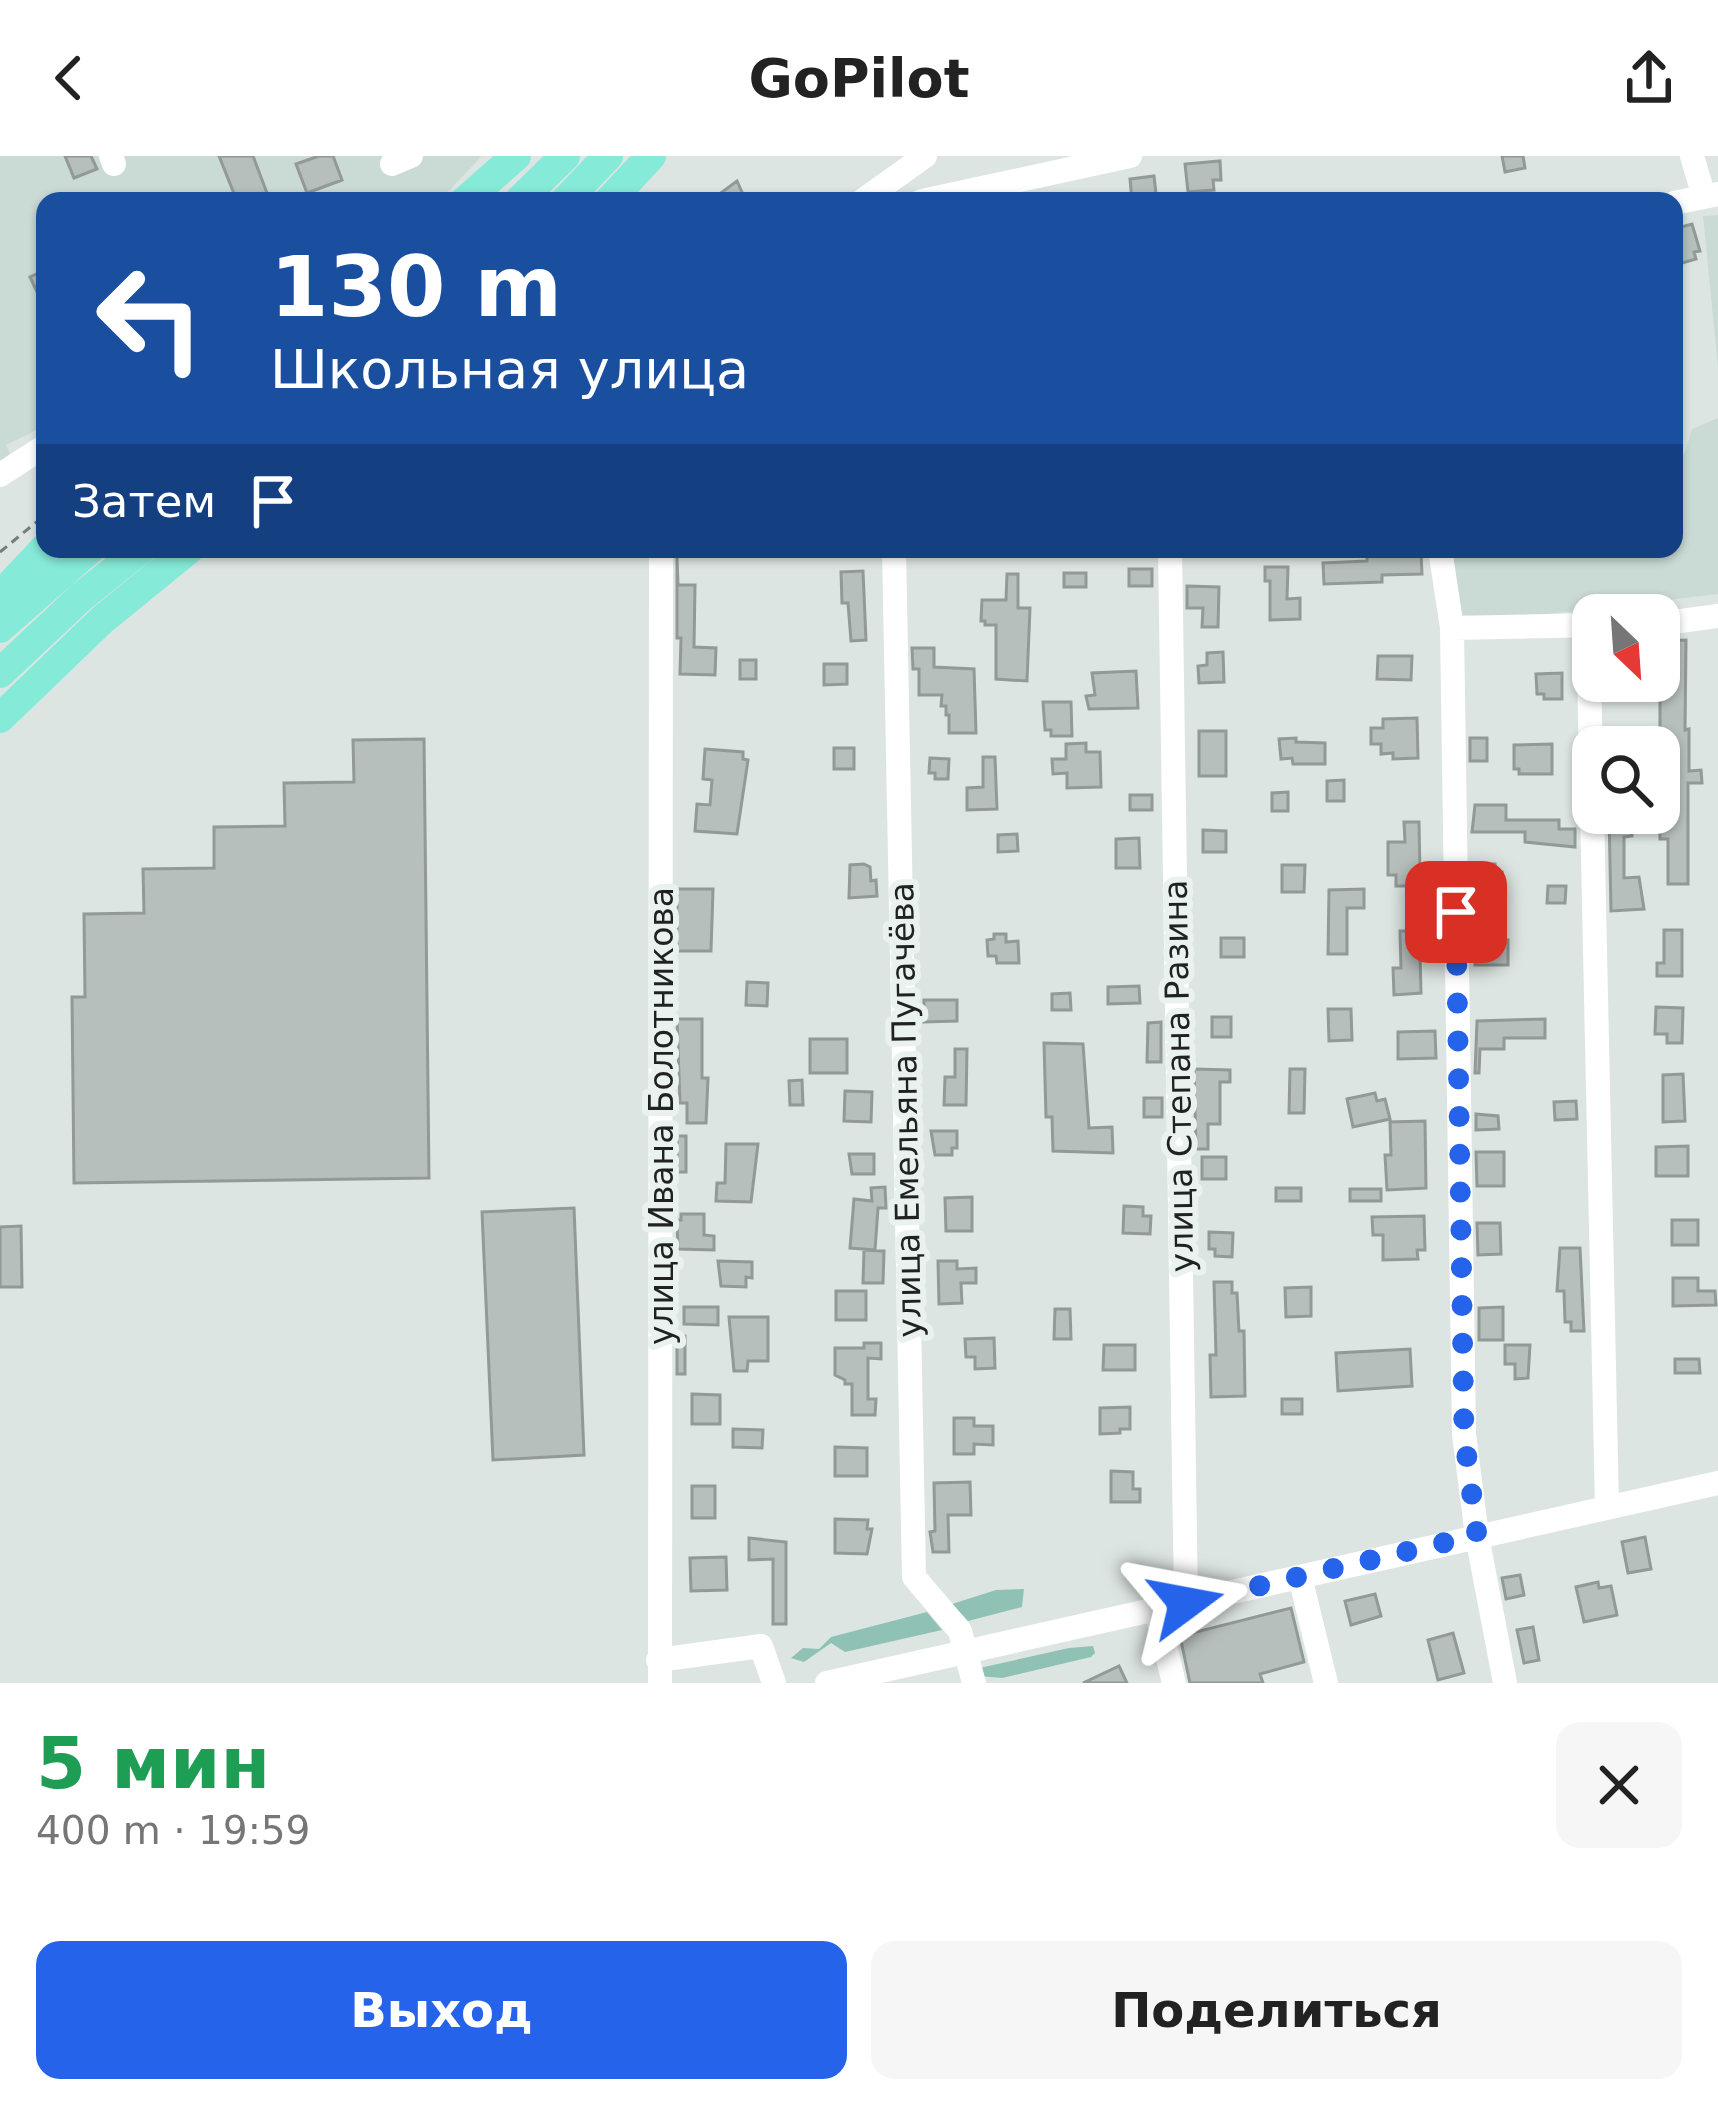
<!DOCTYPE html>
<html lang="ru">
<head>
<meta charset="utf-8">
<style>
  :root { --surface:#fff; --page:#f6f6f6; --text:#222; --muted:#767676; --accent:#2563eb }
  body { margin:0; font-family:"DejaVu Sans",sans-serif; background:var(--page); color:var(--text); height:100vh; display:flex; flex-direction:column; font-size:45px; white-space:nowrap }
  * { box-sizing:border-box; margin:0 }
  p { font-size:39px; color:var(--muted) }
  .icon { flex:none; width:66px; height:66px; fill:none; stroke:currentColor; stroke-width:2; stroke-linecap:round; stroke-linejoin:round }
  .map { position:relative; height:1527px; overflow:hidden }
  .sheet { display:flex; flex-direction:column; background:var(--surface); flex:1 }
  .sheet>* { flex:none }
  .banner { position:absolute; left:36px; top:36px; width:1647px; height:366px; border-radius:24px; box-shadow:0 3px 9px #0004; background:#1a4fa0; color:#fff; overflow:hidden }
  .needle { width:78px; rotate:155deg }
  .fabs { position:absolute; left:1572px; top:438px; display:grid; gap:24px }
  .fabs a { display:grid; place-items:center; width:108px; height:108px; border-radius:24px; background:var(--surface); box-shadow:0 3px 9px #0004; font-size:60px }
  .pin { position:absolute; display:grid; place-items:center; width:102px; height:102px; color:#fff; margin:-51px; border-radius:24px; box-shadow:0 6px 18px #0006 }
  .me { position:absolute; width:132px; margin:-66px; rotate:77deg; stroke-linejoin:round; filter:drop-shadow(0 0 9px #0008) }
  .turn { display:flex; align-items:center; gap:42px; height:252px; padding:0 36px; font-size:54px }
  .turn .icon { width:156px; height:156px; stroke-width:2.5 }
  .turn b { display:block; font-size:84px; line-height:102px }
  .then { display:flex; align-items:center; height:114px; padding:0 36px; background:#0003; gap:24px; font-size:45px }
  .round { display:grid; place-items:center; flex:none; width:126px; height:126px; border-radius:24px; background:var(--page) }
  .head { display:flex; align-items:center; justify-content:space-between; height:204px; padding:0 36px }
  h1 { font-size:72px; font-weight:600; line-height:90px; color:#1e9e55 }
  .button { display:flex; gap:24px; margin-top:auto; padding:24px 36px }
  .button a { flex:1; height:138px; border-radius:24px; background:var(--accent); color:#fff; font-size:48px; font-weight:600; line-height:138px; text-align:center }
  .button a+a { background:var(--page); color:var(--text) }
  header { display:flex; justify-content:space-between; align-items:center; height:156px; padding:0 36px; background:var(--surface); font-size:54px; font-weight:600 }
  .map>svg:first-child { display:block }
</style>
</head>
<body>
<header><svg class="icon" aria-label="back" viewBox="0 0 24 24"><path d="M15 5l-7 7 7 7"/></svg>GoPilot<svg class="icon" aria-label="share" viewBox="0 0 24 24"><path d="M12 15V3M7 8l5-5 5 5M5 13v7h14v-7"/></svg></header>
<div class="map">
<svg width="1718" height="1527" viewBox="0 0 1718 1527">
  <rect width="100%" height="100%" fill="#dde5e3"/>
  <path fill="#cadad5" d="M0 0H481V1L439 45H45V270L6 289 12 302 0 308Z
    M1718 59V211L1703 60Z
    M1718 262V438L1516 462 1457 459 1445 393H1674V313L1685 296 1692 273Z"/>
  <path fill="#90c1b5" d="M1024 1433 1022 1451 968 1465 952 1448 996 1434Z
    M927 1456 942 1474 845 1496 831 1487 804 1506 791 1502 803 1492 819 1493 831 1481Z
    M1093 1490 1095 1497 1091 1501 1002 1522 979 1520 975 1513 1069 1492Z"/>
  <path fill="#b7bfbc" stroke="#929997" stroke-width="3" d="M65 0H91L97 13 74 22Z
    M219 0H253L270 45H237Z
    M319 0H333L342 24 307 37 296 8Z
    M1502 0H1523L1525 12 1505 16Z
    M1220 5 1221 24H1213L1214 34 1188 36 1185 8Z
    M1154 20 1156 38 1150 39 1151 44 1132 45 1130 23Z
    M737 25 746 45H710Z
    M1692 68 1700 95 1694 96 1696 103 1682 107 1681 100 1674 102V73Z
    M45 114V153L30 121Z
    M1421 397 1422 418 1382 419V426L1324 428 1323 407 1367 405V398Z
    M677 402 678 429H695L694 491 716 492 715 519 680 518 681 482H677Z
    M1265 411H1288L1287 443 1300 442V463L1270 464V425H1265Z
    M1129 413H1152V430H1129Z
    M863 415 866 484 851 485 848 447H842L841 416Z
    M1064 417H1086V431H1064Z
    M1007 418H1018V452H1030L1027 525 996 523V469H985V465H981L982 444H1006Z
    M1187 430 1219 431 1218 471H1202L1203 452H1187Z
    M1686 484 1685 574 1689 573V615L1701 614 1702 627H1688V728H1668V683H1660L1659 640 1675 639 1674 602H1660V485Z
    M912 492H934V511L974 513 976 577H949V559H946V550H941L942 539H919V513H913Z
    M1223 496 1224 526 1199 527 1198 510 1207 509V497Z
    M1378 500H1412L1411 524 1377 523Z
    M740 504H756V523H740Z
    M824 508H847V528L824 529Z
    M1136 515 1138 552 1089 553 1086 540 1095 539 1092 517Z
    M1562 517V543H1544V538H1537L1536 518Z
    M1043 546H1071L1072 580H1051V574H1045Z
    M1417 562 1418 602 1393 603V597L1381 598V588H1371V572H1383V563Z
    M1199 575H1226V620H1199Z
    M1296 582V586L1325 587V608H1293L1292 602 1281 603 1279 583Z
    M1470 582H1487V605H1470Z
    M424 583 429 1022 74 1027 72 841H85L84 758 144 757 143 713 214 712V671L285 670 284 627 354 626 353 584Z
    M1086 587V596H1100L1101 631 1067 632V617L1053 618 1052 603H1066V588Z
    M1552 588V618H1519V613H1514V589Z
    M834 592H854V613H834Z
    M705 593 743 596V603L748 604 737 678 695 675 697 648 710 649 712 624 703 623Z
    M983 601H995L997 653 967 654V632L983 631Z
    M930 602 949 603 948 623H935V617H929Z
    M1344 624V645H1327V625Z
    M1288 636V655H1272V637Z
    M1130 639H1152V654H1130Z
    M1475 649H1506V664H1559V673H1575V691L1525 686V676H1472Z
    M1609 657 1631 658 1632 680 1624 681V722L1639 721 1644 753 1611 755Z
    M1404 666H1419L1420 718H1415V730H1396V719H1388V686H1405Z
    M1203 674 1226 675V696H1203Z
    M1017 678 1018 695 998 696V679Z
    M1139 682 1140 712H1116V683Z
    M864 708 870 711 871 725 876 724 877 740 849 742 850 709Z
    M1472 708H1495V716H1502L1499 784H1508V809H1475V784H1484V755H1478V739H1472Z
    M1282 709H1305L1304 736H1282Z
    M1548 730H1566L1565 747H1547Z
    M677 733H713L711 795H677Z
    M1364 733V752H1347V798H1328L1329 734Z
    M1664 774H1682V820H1657V807H1664Z
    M1400 775H1427V797L1420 798 1421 837 1394 839 1393 812H1401Z
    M994 778H1006V786L1018 785 1019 807H997L996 800H988L987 784 994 783Z
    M1221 782H1244V801H1221Z
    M747 826 768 827 767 850 746 849Z
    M1139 830 1140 847 1108 848V831Z
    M1070 837 1071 854H1052V838Z
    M924 844H957V865L924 866Z
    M1656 851 1683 852 1682 887H1667V878H1655Z
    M1328 853H1351L1352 884 1329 885Z
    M1212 861H1231V881H1212Z
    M677 863H702V922H708L706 967H687V947H680Z
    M1545 863V882H1504V893H1480L1479 917H1475L1477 865Z
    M1161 866V906H1147L1148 867Z
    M1435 875 1436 902 1398 903V876Z
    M810 883H847V917H810Z
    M1044 887 1083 888 1089 972 1112 971 1113 997 1053 995 1052 961H1046Z
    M955 893H967L966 949H944L945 921H955Z
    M1194 913 1230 914V926H1220V968H1208V993H1196Z
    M1290 913H1305L1304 957H1289Z
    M1683 918 1685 965 1663 966V919Z
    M802 924 803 949H790L789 925Z
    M845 935 872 936 871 966 844 965Z
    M1375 937 1377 945 1385 943 1390 963 1353 971 1347 943Z
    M1144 942H1162V961H1144Z
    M1576 945 1577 963 1555 964 1554 946Z
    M1476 958 1498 960 1499 973 1476 974Z
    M1425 965 1426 1032 1387 1034 1385 999H1391L1390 966Z
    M931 975H957V992H952V999H935Z
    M677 980H686V1016H677Z
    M726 988H758L751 1046 716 1045 717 1027H725Z
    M1688 990V1020H1656V991Z
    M1476 996H1504V1030H1477Z
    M849 998H874V1018H852Z
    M1202 1001H1226V1023H1202Z
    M885 1031 886 1052H878L875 1094 850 1092 854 1043 872 1045 871 1032Z
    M1276 1032H1301V1045H1276Z
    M1350 1033H1381V1045H1350Z
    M972 1041V1075H946L945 1042Z
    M1124 1050 1143 1051V1060H1151L1150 1078 1123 1077Z
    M574 1052 584 1299 493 1304 482 1056Z
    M681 1058H704V1079L714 1080V1094L678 1093 677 1064H681Z
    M1424 1060 1425 1094H1417L1418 1103 1383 1104V1079H1373L1372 1061Z
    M1672 1064H1698V1089H1672Z
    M1477 1067H1500L1501 1098 1478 1099Z
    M21 1070 22 1131H0V1071Z
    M1209 1076 1233 1077 1232 1101 1215 1100V1093H1209Z
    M1560 1092H1580L1584 1175H1571V1166H1565L1564 1135H1557Z
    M864 1094 884 1095 883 1127H863Z
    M718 1105 752 1106V1122L746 1121V1131L721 1130Z
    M938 1105H957V1113L976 1112V1127H961L962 1147 939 1148Z
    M1673 1122H1698V1135H1715L1716 1149 1673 1150Z
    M1214 1126H1232V1137H1237L1239 1175H1244L1245 1240 1211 1241 1210 1199H1216Z
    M1311 1131V1160L1286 1161 1285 1132Z
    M836 1135H866V1164H836Z
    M684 1151H718V1169L684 1168Z
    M1503 1151V1184H1479V1152Z
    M1055 1153H1070L1071 1183H1054Z
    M729 1161H768V1205H748L747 1215H734Z
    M677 1179 685 1180V1218H677Z
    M994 1182 995 1212 975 1213V1201H966L965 1183Z
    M864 1187H881V1203L868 1202V1243H876L875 1259H852V1228H845V1224L835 1219V1192H864Z
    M1104 1189H1135V1214H1103Z
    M1505 1189H1530L1528 1222 1515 1223V1208H1505Z
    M1410 1193 1412 1230 1338 1235 1336 1197Z
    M1675 1203H1699L1700 1217H1675Z
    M692 1238 720 1239V1268H692Z
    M1282 1243H1302V1258H1282Z
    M1130 1251V1273H1120V1277L1100 1278V1252Z
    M954 1262H974V1270H993V1289L974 1288V1298H954Z
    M733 1273 763 1274 762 1292 733 1291Z
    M835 1291 867 1292V1320H835Z
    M1111 1315 1133 1316V1333H1140V1346H1111Z
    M970 1326 971 1359H948L949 1396H933L930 1376 935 1375 934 1327Z
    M692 1330H715V1362H692Z
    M835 1363 868 1364 867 1373H872L867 1398 835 1397Z
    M1645 1381 1651 1413 1628 1417 1622 1386Z
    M749 1382 786 1386V1468H773V1403L749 1404Z
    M726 1401 727 1434 691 1435 690 1402Z
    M1520 1419 1524 1439 1506 1443 1502 1422Z
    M1598 1426 1599 1432 1611 1430 1617 1459 1584 1466 1576 1431Z
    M1375 1438 1381 1460 1351 1469 1345 1445Z
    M1291 1452 1304 1506 1260 1518 1263 1527H1190L1180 1480Z
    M1533 1471 1539 1504 1524 1507 1517 1474Z
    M1453 1477 1464 1517 1438 1524 1428 1484Z
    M1119 1510 1127 1527H1083Z"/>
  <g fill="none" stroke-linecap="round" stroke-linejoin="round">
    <path stroke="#777c7b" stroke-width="3" stroke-dasharray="9 6" stroke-linecap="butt" d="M45 336 42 339 45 343
      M0 396 45 359
      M209 400 218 393"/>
    <path stroke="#fff" stroke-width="24" d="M111 0 114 8
      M1692 0 1704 41
      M392 8 411 0
      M862 45 925 0
      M922 45 1130 0
      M1674 47 1718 38
      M0 319 45 290
      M894 393 914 1421 960 1475 974 1527
      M1170 393 1186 1447
      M1440 393 1452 472 1464 1278 1477 1380 1505 1527
      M1659 468 1718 460
      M1588 469 1607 1351
      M1452 472 1593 469
      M1300 1421 1326 1527
      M1156 1454 1174 1527
      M658 1504 761 1490 774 1527
      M660 1527 661 393
      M827 1527 1718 1327"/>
    <path stroke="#86ead8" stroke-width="30" d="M465 45 516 0
      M519 45 565 0
      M565 45 608 0
      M609 45 651 0
      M0 440 45 392
      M0 472 90 393
      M0 517 81 441 141 393
      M0 562 103 463 189 393"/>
  </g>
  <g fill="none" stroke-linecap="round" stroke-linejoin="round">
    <path stroke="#2563eb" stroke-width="21" stroke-dasharray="0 37.8" d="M1186 1447 1477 1379 1464 1278 1456 756"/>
  </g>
  <g text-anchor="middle" stroke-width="12" stroke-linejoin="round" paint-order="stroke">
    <g font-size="33" fill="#1f2221" stroke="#eaf2f0">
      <text transform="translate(1178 920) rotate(-91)" y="12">улица Степана Разина</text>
      <text transform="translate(905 954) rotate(-91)" y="12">улица Емельяна Пугачёва</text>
      <text transform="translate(661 960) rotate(-90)" y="12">улица Ивана Болотникова</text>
    </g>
  </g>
</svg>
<div class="fabs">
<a><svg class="needle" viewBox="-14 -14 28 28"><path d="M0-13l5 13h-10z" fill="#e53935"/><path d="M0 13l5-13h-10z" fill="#767676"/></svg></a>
<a><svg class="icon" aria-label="search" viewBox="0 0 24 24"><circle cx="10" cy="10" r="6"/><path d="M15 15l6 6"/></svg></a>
</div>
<div class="pin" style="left:1456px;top:756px;background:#d93025"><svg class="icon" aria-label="arrive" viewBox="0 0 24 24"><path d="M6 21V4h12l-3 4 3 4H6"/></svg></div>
<svg class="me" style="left:1186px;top:1447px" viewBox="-20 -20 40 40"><path d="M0-17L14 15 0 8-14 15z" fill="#2563eb" stroke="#fff" stroke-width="4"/></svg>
<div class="banner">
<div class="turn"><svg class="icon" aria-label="left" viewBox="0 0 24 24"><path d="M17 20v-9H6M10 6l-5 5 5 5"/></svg><div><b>130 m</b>Школьная улица</div></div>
<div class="then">Затем<svg class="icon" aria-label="arrive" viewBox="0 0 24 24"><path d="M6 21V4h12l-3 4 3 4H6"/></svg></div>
</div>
</div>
<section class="sheet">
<div class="head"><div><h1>5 мин</h1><p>400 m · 19:59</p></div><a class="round"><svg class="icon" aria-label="close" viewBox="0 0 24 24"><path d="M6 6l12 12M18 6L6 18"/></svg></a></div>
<div class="button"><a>Выход</a><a>Поделиться</a></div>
</section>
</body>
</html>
